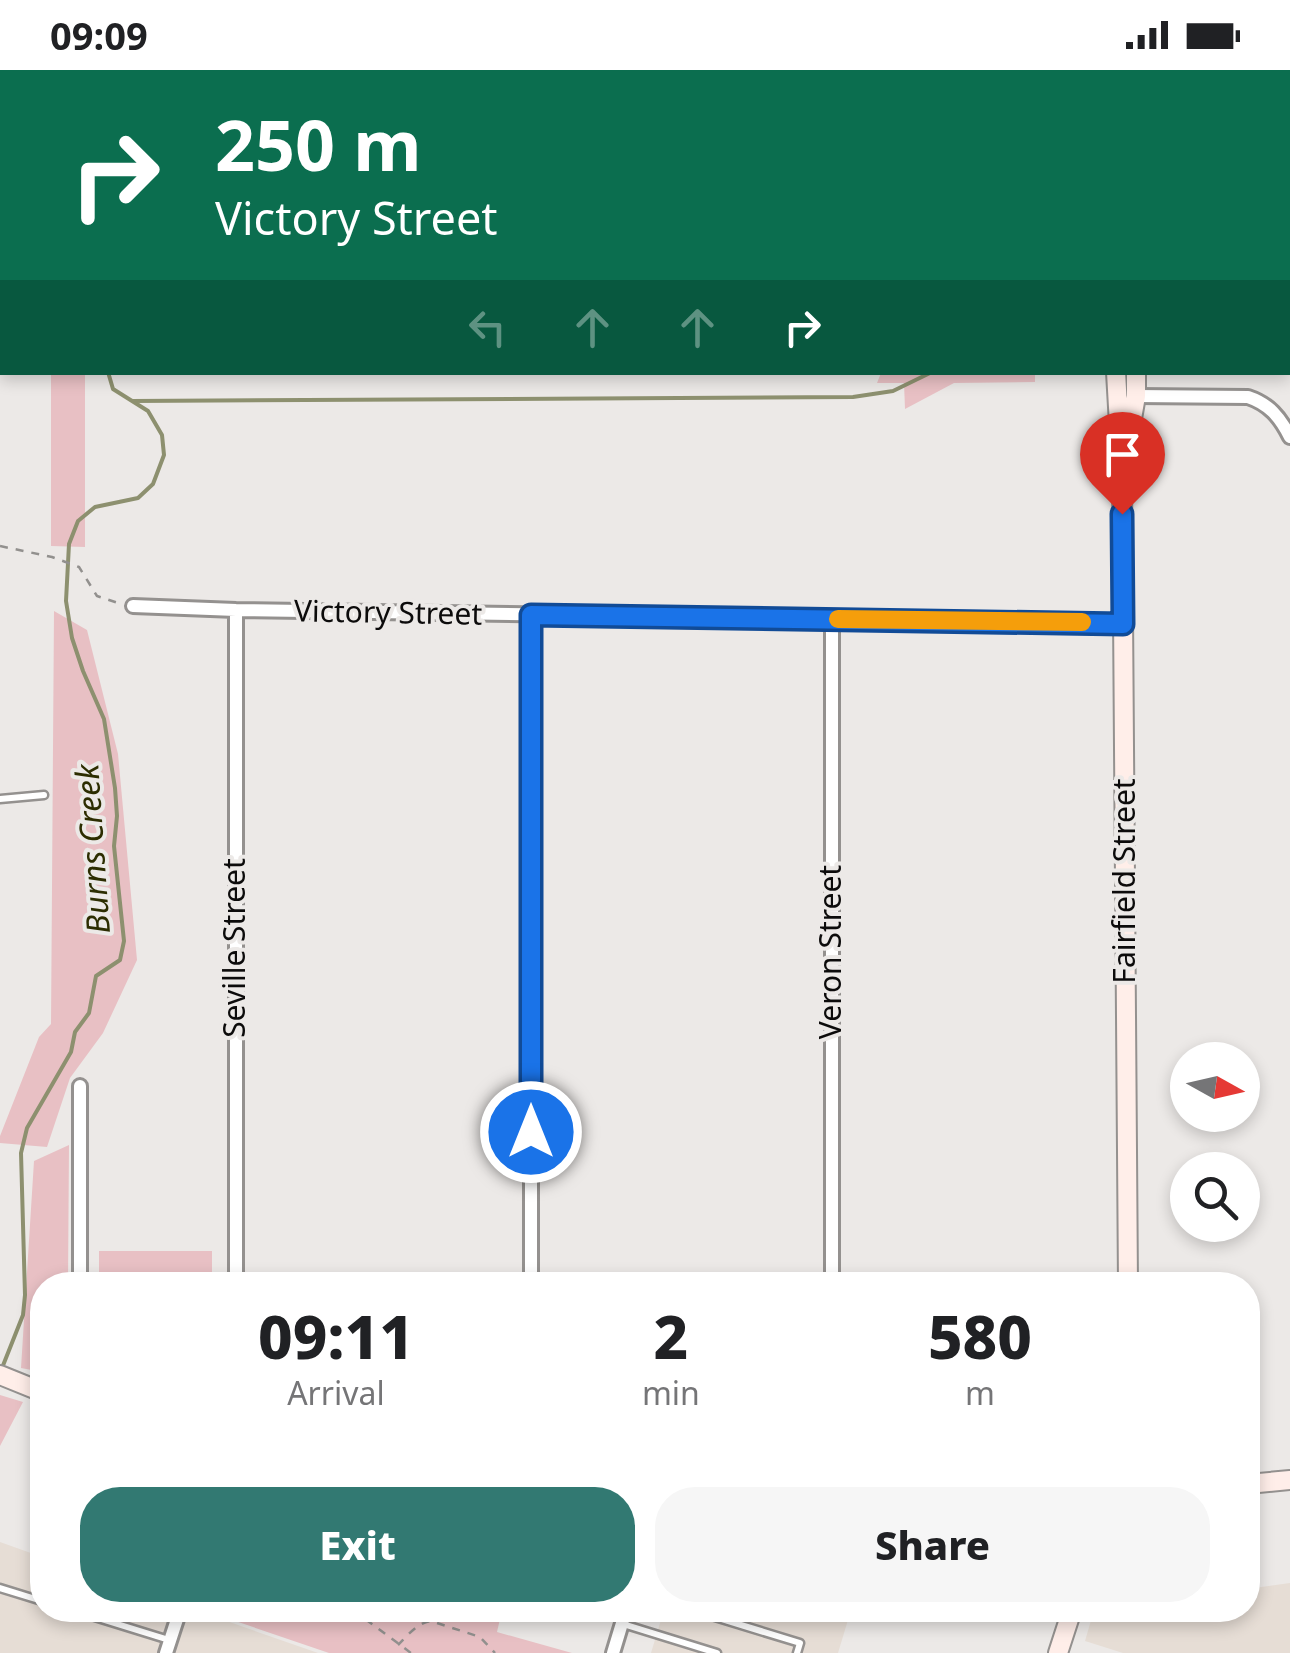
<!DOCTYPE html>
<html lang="en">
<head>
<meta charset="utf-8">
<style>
  :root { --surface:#fff; --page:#f6f6f6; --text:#202124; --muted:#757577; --accent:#327972 }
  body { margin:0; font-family:"Noto Sans",sans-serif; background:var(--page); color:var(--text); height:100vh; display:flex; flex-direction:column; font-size:38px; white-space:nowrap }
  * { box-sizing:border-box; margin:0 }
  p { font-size:32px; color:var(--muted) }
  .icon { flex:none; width:55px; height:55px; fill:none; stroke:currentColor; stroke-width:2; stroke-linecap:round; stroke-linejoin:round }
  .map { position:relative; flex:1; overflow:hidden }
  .details { position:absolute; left:30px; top:1202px; width:1230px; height:350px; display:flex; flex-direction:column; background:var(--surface); border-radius:40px; box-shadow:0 5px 15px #0003 }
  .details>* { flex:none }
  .guide { position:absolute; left:0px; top:0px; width:1290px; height:305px; box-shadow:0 5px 15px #0003; background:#0b6e4f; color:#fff; overflow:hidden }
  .needle { width:65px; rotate:98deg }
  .tools { position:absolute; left:1170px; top:972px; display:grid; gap:20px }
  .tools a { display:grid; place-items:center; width:90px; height:90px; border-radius:50%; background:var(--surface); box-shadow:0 5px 15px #0003; font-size:50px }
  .pin { position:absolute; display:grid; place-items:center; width:85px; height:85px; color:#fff; margin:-102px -42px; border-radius:50% 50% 50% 0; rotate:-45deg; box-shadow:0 0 10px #0007 }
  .pin .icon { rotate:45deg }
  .me { position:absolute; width:110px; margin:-55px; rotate:0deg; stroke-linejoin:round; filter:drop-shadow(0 0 8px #0008) }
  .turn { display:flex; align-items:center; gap:35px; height:210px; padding:0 50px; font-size:45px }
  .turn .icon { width:130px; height:130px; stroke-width:2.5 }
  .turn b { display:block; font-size:70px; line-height:85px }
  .lanes { display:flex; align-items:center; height:95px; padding:0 50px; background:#0003; justify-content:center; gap:50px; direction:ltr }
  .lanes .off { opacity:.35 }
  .eta { display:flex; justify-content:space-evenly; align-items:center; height:170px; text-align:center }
  .eta b { font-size:60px; font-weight:800; line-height:70px }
  .action { display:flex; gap:20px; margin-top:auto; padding:20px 50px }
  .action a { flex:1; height:115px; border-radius:40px; background:var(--accent); color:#fff; font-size:40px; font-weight:800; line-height:115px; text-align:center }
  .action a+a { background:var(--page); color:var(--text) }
  .status { display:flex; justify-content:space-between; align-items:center; height:70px; padding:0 50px; background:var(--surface); direction:ltr }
  .status svg { height:28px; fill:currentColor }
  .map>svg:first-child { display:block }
</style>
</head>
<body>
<div class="status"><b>09:09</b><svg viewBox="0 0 49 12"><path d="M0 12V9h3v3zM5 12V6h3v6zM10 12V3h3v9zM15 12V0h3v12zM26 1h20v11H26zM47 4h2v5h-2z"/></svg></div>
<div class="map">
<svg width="1290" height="1583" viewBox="0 0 1290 1583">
  <rect width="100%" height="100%" fill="#ece9e7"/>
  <path fill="#e6ddd5" d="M0 0H448L445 2H2V113L0 112Z
    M0 1472 42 1487V1540H195L318 1583H0Z
    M1290 1513V1583H1123L1085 1571 1094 1540H1248V1519Z
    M664 1540H851L838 1583H651Z"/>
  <path fill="#e8c0c4" d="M51 303H85V477L51 476Z
    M881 303H1035V312L954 313 905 339 904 313H877Z
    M54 541 87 560 118 684 137 890 103 963 70 1008 47 1077 0 1073V1066L39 967 51 954Z
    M69 1075 68 1215H42V1302L21 1298 34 1091Z
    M99 1181H212V1210H171L170 1204 166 1205V1210H99Z
    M0 1325 23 1332 0 1376Z
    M203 1540H502L497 1562 572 1583H329Z"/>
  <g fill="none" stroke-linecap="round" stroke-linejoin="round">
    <path stroke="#8d906f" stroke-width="4" d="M0 143H2
      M1288 298 1290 299
      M132 331 853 327 893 321 932 302
      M2 1298 23 1245 25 1225 21 1083 27 1058 71 982 75 962 89 943 96 906 120 890 124 871 114 776 117 746 115 718 104 649 83 601 72 568 66 531 69 474 78 451 95 437 138 428 153 414 164 385 162 365 148 341 113 319 108 302"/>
    <defs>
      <path id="lane" d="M474 2 477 0
        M0 729 44 725
        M0 1518 42 1531
        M72 1540 169 1570
        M692 1540 800 1573 797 1583
        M623 1554 717 1583"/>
      <path id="street" d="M1136 326 1248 327C1269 334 1280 347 1290 367
        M133 536 236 540 1123 553
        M236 540V1215
        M80 1016V1215
        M531 1215V545
        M832 1215V549
        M166 1583 180 1540
        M613 1583 626 1540"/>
      <path id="secondary" d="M1009 0 1021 2
        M1040 0 1041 2
        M1067 0 1068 2
        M1288 112H1290
        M1116 302 1122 407 1128 1215
        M1127 377 1136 326V302
        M0 1305 42 1322
        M1248 1414 1290 1410
        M1058 1583 1072 1540"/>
      <path id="primary" d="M487 2 490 0
        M512 2 514 0
        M0 204H2
        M0 224H2"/>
    </defs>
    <use href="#lane" stroke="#94918f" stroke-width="11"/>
    <use href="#street" stroke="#94918f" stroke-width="18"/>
    <use href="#secondary" stroke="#94918f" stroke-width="22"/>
    <use href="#primary" stroke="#aa857a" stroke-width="25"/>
    <path stroke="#92908e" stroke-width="2.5" stroke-dasharray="8 8" stroke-linecap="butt" d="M1191 0 1193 2
      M458 2 460 0
      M1288 188 1290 193
      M0 476 52 487 79 497 97 526 118 533
      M353 1540 411 1583
      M398 1575C407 1566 418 1552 431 1551L480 1567 495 1583"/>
    <use href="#lane" stroke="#fff" stroke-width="6"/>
    <use href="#street" stroke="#fff" stroke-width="12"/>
    <use href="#secondary" stroke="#ffeee9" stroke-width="18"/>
    <use href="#primary" stroke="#ffddd3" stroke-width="20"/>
    <path stroke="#817f7e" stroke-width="4" stroke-dasharray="12 12" stroke-linecap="butt" d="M1159 0 1161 2
      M1288 254 1290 260"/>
  </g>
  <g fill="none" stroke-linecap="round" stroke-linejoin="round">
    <defs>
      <path id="route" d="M531 1062V545L1123 554 1122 444"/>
    </defs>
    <use href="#route" stroke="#114b97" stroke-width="25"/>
    <use href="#route" stroke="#1a73e8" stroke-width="18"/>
    <path stroke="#f59e0b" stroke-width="18" d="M838 549 1082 552"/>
  </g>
  <g text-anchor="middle" stroke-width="8" stroke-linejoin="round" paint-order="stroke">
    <g font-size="30" fill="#0c0b0b" stroke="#ece9e7">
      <text transform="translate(388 543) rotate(1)" y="10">Victory Street</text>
      <text transform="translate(1125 811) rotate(-90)" y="10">Fairfield Street</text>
      <text transform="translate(235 878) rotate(-90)" y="10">Seville Street</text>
      <text transform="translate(831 882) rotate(-90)" y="10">Veron Street</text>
    </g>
    <g font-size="32" font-style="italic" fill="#2c2d01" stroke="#ece9e7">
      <text transform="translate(93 779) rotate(-94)" y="11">Burns Creek</text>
    </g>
  </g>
</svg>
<div class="tools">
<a><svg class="needle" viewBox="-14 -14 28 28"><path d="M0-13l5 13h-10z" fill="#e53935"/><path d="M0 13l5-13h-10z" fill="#757577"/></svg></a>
<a><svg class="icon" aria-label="search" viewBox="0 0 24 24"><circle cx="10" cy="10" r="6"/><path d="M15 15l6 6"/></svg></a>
</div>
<div class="pin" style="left:1122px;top:444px;background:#d93025"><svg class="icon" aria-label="arrive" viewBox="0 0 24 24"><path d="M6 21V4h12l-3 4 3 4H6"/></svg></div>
<svg class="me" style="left:531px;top:1062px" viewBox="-20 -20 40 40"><circle r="17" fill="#1a73e8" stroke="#fff" stroke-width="3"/><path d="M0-11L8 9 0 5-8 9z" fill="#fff"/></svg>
<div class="guide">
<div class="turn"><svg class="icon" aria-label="right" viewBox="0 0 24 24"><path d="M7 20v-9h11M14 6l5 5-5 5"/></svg><div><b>250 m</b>Victory Street</div></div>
<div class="lanes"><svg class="icon off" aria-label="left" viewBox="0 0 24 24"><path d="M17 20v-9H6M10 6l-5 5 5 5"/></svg><svg class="icon off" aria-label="ahead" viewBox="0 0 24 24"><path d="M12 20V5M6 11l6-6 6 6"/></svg><svg class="icon off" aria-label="ahead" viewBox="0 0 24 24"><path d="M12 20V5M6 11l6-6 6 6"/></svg><svg class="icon" aria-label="right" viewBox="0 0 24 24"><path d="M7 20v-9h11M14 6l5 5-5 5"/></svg></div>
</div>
<section class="details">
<div class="eta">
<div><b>09:11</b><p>Arrival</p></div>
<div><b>2</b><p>min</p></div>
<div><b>580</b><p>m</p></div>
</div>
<div class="action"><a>Exit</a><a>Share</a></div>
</section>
</div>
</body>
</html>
